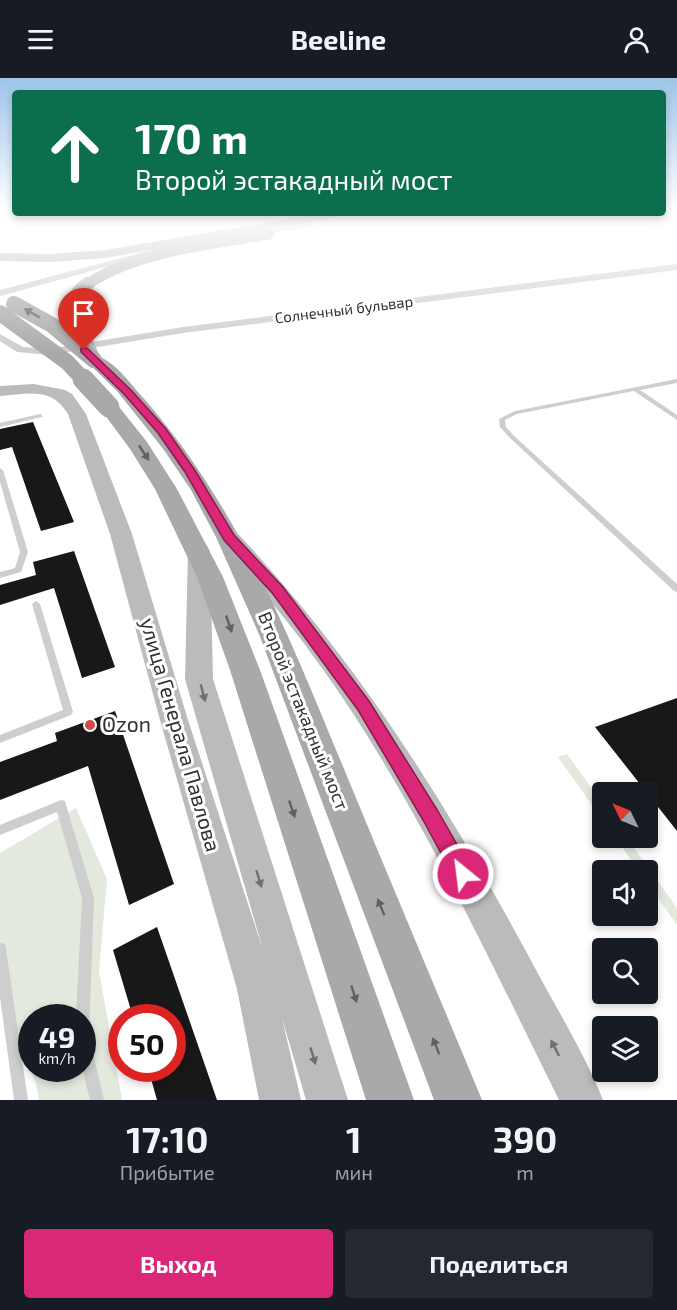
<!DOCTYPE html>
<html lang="ru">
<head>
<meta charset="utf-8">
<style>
  :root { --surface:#171b24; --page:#242831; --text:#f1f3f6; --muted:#9ea1a6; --accent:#db2777 }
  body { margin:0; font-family:"Exo 2",sans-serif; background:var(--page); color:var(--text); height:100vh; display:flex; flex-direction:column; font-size:22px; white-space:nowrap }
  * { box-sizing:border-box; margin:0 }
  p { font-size:20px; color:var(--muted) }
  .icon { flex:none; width:33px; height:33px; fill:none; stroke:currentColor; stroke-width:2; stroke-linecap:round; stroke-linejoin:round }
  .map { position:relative; height:1022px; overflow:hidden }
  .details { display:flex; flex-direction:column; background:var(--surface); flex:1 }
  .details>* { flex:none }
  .banner { position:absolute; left:12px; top:12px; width:654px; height:126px; border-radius:6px; box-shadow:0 3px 9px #0003; background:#0b6e4f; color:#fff; overflow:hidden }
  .needle { width:39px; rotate:313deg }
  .fabs { position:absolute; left:592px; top:704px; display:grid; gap:12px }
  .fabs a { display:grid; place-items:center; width:66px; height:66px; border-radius:6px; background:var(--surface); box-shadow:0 3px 9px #0003; font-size:30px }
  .speed { position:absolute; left:18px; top:926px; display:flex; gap:12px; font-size:30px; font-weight:700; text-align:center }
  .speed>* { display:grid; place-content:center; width:78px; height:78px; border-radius:50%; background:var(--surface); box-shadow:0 3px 9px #0003; line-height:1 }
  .speed small { font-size:15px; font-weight:400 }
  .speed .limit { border:9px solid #d22; background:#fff; color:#111 }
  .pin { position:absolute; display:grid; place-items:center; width:51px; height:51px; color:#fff; margin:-62px -26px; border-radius:50% 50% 50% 0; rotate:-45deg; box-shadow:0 0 6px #0007 }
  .pin .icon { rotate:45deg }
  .me { position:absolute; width:66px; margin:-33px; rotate:331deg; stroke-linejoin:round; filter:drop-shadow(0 0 4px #0008) }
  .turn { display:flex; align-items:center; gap:21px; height:126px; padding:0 24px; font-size:27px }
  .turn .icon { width:78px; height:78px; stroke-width:2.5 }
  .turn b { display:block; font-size:42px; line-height:51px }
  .eta { display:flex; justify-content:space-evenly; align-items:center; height:102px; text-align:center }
  .eta b { font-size:36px; font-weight:700; line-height:42px }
  .action { display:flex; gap:12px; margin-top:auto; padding:12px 24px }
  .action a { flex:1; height:69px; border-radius:6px; background:var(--accent); color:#fff; font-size:24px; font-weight:700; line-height:69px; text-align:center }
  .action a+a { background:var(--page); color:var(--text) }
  header { display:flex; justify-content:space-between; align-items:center; height:78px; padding:0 24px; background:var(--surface); font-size:27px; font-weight:700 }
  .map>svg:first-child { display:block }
</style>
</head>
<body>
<header><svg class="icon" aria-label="menu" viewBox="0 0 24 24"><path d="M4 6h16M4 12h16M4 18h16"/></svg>Beeline<svg class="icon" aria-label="person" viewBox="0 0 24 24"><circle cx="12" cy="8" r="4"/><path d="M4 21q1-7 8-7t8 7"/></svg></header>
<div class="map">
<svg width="677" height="1022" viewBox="0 0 677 1022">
  <rect width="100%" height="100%" fill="#fff"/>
  <path fill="#e4e9de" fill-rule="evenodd" d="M567 676 603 726V743L558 679Z
    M76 730 107 801 99 893 122 1022H39L36 1006 0 919V775ZM32 939H82V990H32Z
    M615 759H626L677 830V847L648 806V792H638Z"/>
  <path fill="#181818" d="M33 344 74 444 41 453 12 369 0 372V351Z
    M74 473 115 589 82 600 54 510 0 527V507L36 497 33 484Z
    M677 620V753L595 649Z
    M115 633 174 806 129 827 88 688 0 722V684L57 663 55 655Z
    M157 849 217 1022H157L148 990H172V939H133L113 872Z"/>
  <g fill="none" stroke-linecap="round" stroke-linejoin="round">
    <path fill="#cecece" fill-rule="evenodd" d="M677 301V305L640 312 677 337V342L634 313 517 336 505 342 506 349 513 357 677 506V514L674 513 509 359 500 349 499 341 515 333Z
      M40 336 42 337V339L0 349V345Z
      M0 390 3 392 28 474 21 494 0 500V494L15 490 20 474 0 404Z
      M36 523 40 526 73 634 71 637 0 665V657L63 632 32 526Z
      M61 722 65 723 66 727 94 820 89 958 104 1022H90L82 990V939H76L82 820 57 734 0 757V747Z
      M0 865 5 866 6 871 28 1022H14L0 919Z"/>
    <path fill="#cecece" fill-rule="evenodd" d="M310 145 313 149 252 157 248 155Z
      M158 170H161V174L0 218V212Z
      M677 186V192L183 255 49 277 17 274 0 263V256L23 269 49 271 183 249Z"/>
    <path fill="#bbb" fill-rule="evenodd" d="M0 132H10L0 136Z
      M324 135H347L342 138 106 180 50 184 0 183V175L50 176 106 172Z
      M34 306 65 312 72 316 86 336 132 456 188 642 263 872 185 601 188 473 191 468 199 466 207 468 210 473 213 601 348 1022H306L282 940 301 1022H259L237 911 160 642 110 456 68 336C51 308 28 316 0 318V308Z
      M231 455 239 457C358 584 446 725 528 877 553 925 583 972 603 1022H559C494 891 432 757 352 634 327 596 301 560 272 525 255 504 235 484 220 462L223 457Z"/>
    <path fill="#a9a9a9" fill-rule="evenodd" d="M94 277C112 281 127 301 138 314 241 429 291 564 349 703 393 810 438 916 482 1022H434L259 556 216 459 191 412 164 372 117 313 85 282 88 278Z
      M109 323 116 325 147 364 177 411 223 499 260 592 414 1022H366L230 592 197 499 155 411 130 371 99 329 102 325Z"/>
    <path stroke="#bbb" stroke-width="11" d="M86 207C138 172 209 167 269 156"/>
    <path stroke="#bbb" stroke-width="14" d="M88 206C79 212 72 221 72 232L94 282"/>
    <path stroke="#a9a9a9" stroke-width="16" d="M14 226 52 247 94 282
      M0 235 67 284 84 302"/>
    <path stroke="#a9a9a9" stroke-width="21" d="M83 301 109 329"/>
  </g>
  <defs><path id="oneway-solid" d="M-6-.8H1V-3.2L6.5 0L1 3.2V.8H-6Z" transform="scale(1.5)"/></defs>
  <g fill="#616161">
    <use href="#oneway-solid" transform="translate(32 235) rotate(-150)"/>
    <use href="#oneway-solid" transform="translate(144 375) rotate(56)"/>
    <use href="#oneway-solid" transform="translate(229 546) rotate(71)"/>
    <use href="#oneway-solid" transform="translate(292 731) rotate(71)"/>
    <use href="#oneway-solid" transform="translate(381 829) rotate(-112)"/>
    <use href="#oneway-solid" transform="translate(354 916) rotate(72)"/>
    <use href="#oneway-solid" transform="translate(436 968) rotate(-112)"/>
  </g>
  <g fill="#6f6f6f">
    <use href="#oneway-solid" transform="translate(203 615) rotate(75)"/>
    <use href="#oneway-solid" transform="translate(259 801) rotate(73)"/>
    <use href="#oneway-solid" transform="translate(555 970) rotate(-117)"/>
    <use href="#oneway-solid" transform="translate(313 978) rotate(73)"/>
  </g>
  <linearGradient id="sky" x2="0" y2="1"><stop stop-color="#9ec5e9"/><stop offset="0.48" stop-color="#fff"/><stop offset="1" stop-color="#fff" stop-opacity="0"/></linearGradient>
  <rect width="677" height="275" fill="url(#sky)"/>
  <path fill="#db2777" stroke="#8e194d" stroke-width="1.5" d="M81 270H87L131 312 166 351 196 394 234 457 283 509 369 623 436 730 470 789 473 796 470 803 463 806 456 803 423 742 358 632 273 516 224 462 185 394 158 355 124 316 81 274Z"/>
  <circle fill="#d3494f" stroke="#fff" stroke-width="2" cx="90" cy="647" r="6"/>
  <g text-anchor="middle" stroke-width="6" stroke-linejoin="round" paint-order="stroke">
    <g font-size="15" fill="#313131" stroke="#fff">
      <text transform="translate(344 232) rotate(-7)" y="5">Солнечный бульвар</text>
    </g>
    <g font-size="18" fill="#313131" stroke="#fff">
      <text transform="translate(303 633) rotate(68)" y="6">Второй эстакадный мост</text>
    </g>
    <g font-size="21" fill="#313131" stroke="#fff" text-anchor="start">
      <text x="102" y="654">Ozon</text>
    </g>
    <g font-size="21" fill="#313131" stroke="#fff">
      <text transform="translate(180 657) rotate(74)" y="7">улица Генерала Павлова</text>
    </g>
  </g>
</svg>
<div class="fabs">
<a><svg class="needle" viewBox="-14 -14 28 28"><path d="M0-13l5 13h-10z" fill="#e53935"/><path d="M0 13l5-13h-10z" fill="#9ea1a6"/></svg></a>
<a><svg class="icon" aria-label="sound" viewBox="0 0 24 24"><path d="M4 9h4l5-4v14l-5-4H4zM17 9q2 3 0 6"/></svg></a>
<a><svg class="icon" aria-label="search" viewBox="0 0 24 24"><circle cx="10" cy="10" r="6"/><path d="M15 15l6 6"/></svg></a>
<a><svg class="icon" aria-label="layers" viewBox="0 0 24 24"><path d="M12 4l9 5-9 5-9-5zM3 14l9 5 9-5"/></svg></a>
</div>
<div class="speed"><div>49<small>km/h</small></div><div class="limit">50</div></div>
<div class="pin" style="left:84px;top:272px;background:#d93025"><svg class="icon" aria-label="arrive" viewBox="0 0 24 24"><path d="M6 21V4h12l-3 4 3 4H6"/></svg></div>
<svg class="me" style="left:463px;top:796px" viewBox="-20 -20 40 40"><circle r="17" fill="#db2777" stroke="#fff" stroke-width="3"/><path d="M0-11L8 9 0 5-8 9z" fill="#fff"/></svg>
<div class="banner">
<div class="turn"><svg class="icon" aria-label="ahead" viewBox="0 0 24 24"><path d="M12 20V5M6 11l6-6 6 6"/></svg><div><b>170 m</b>Второй эстакадный мост</div></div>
</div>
</div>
<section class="details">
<div class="eta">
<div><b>17:10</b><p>Прибытие</p></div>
<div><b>1</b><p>мин</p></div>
<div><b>390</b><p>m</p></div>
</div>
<div class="action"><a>Выход</a><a>Поделиться</a></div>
</section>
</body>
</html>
